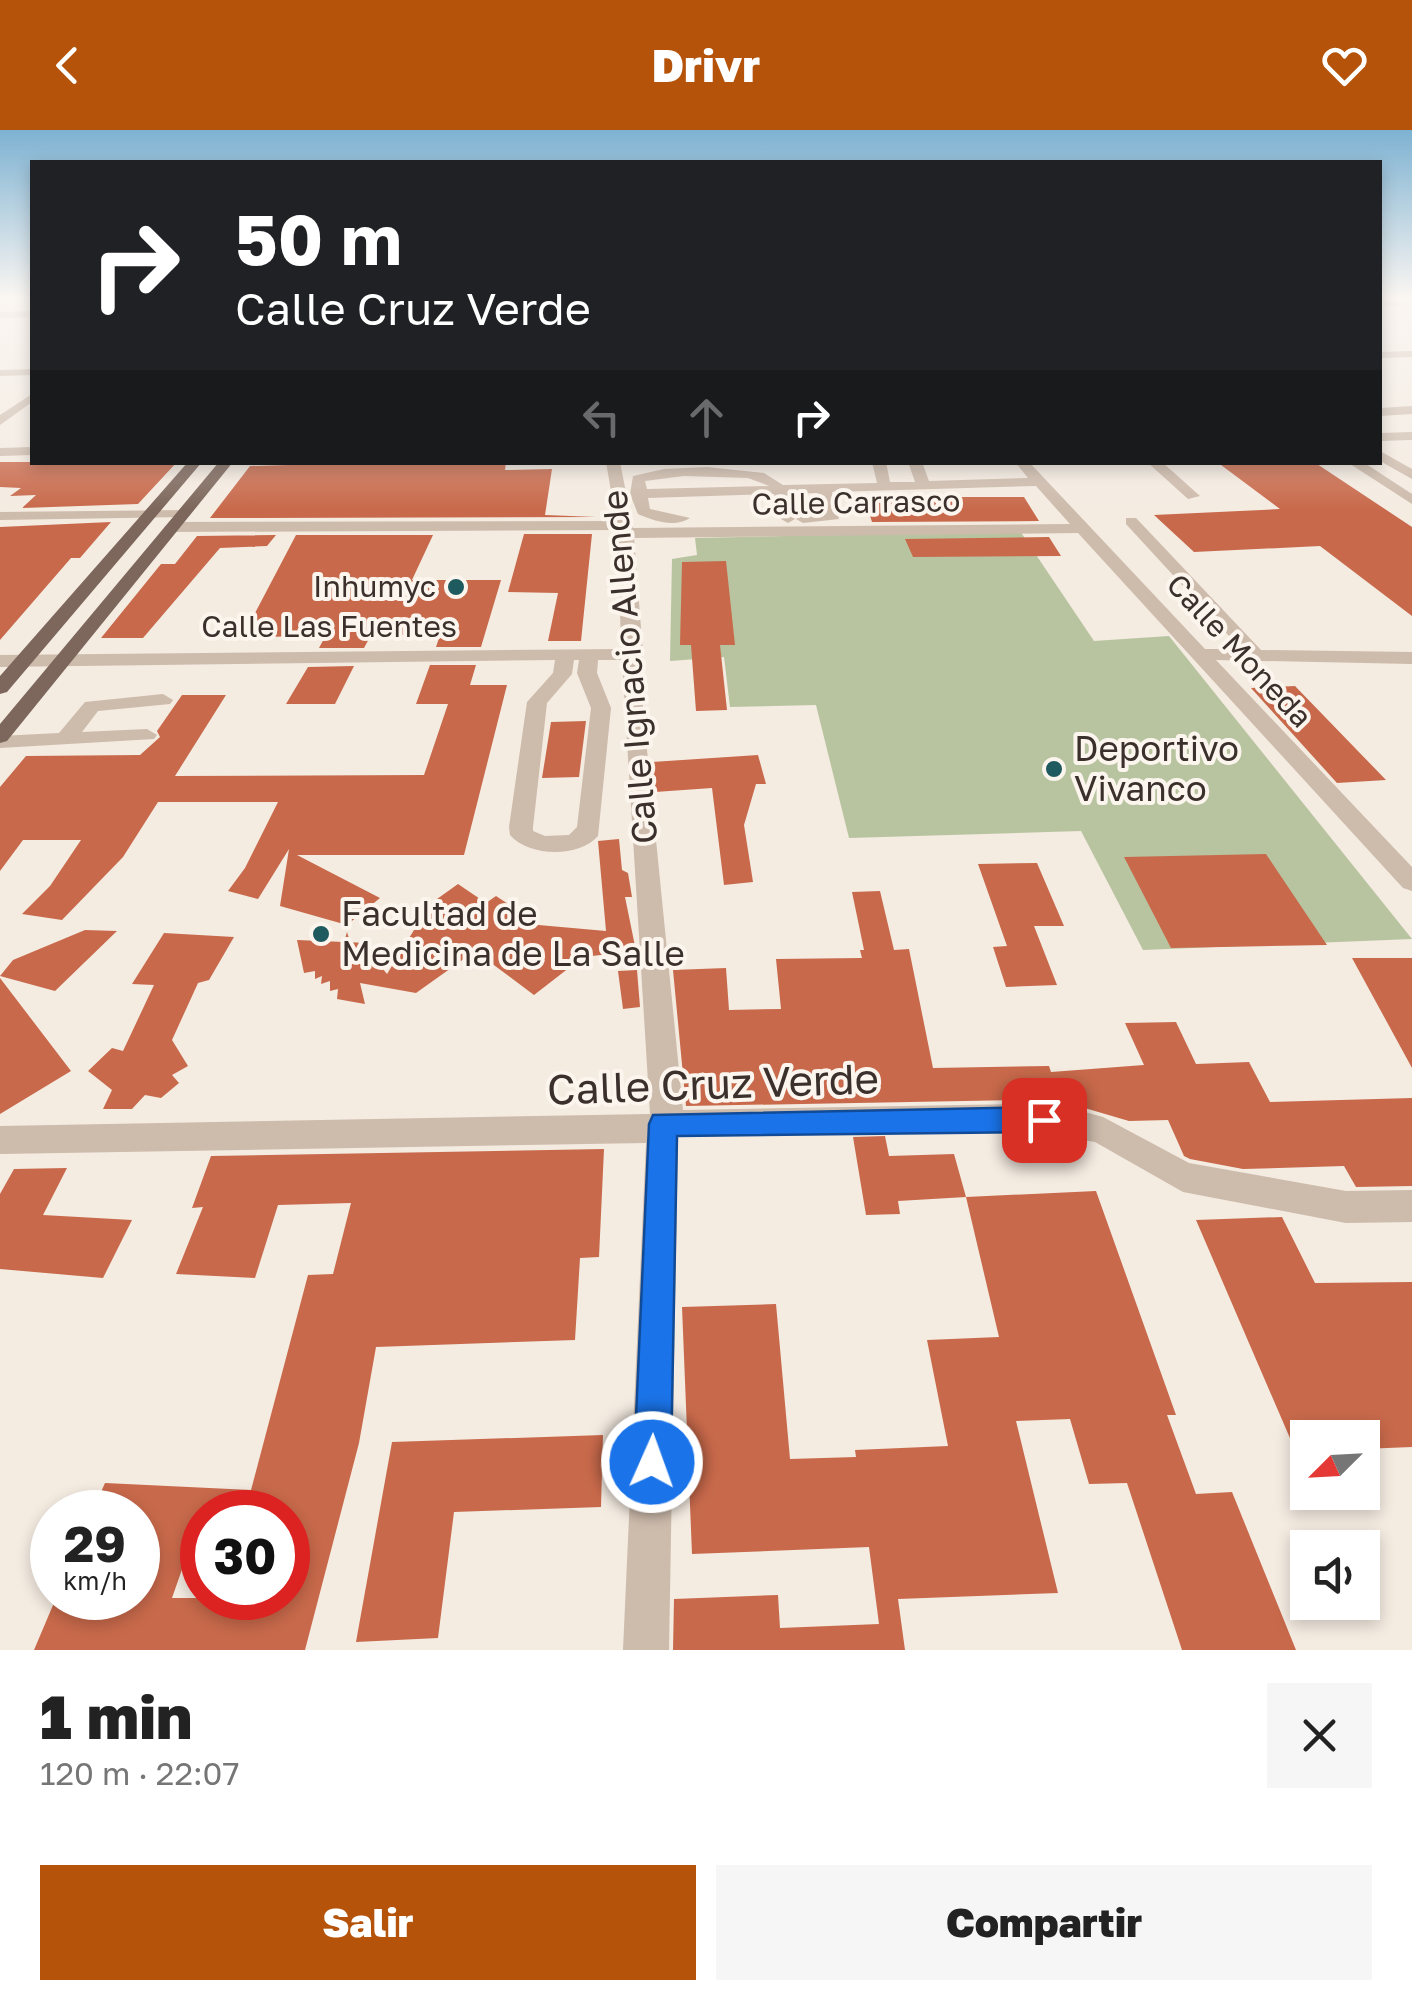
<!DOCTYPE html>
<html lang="es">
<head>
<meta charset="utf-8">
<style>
  :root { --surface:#fff; --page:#f6f6f6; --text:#222; --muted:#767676; --accent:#b45309 }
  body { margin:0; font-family:"Golos Text",sans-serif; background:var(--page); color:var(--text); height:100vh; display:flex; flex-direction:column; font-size:38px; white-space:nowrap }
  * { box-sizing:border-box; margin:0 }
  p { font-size:32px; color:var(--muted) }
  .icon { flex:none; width:55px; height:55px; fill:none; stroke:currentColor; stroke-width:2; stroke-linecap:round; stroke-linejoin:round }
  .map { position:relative; height:1520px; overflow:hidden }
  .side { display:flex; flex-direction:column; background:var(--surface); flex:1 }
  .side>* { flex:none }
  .top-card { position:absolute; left:30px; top:30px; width:1352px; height:305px; border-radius:0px; box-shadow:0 5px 15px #0003; background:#202124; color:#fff; overflow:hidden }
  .needle { width:65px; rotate:246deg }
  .fabs { position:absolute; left:1290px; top:1290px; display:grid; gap:20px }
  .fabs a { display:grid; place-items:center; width:90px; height:90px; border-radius:0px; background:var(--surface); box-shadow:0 5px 15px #0003; font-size:50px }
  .speed { position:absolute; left:30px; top:1360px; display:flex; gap:20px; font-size:50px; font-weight:700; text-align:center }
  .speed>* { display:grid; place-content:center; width:130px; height:130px; border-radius:50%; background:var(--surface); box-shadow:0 5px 15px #0003; line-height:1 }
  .speed small { font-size:25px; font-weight:400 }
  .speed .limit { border:15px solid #d22; background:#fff; color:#111 }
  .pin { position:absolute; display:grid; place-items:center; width:85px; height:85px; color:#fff; margin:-42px; border-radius:20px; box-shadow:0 5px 15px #0006 }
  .me { position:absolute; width:110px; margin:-55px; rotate:2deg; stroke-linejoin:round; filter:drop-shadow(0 0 8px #0008) }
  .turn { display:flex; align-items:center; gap:35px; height:210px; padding:0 40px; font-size:45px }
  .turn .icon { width:130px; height:130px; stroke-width:2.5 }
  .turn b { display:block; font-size:70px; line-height:85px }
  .lanes { display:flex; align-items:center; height:95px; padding:0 40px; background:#0003; justify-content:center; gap:50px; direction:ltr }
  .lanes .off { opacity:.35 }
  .round { display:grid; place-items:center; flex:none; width:105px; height:105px; border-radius:0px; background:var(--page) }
  .summary { display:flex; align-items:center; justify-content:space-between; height:170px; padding:0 40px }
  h1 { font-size:60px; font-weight:800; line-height:75px }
  .primary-button { display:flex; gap:20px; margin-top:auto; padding:20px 40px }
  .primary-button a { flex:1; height:115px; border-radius:0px; background:var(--accent); color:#fff; font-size:40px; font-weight:800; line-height:115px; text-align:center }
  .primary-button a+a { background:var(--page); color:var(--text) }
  header { display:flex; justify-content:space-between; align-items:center; height:130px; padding:0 40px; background:var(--accent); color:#fff; font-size:45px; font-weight:800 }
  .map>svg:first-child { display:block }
</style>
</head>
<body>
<header><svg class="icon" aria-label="back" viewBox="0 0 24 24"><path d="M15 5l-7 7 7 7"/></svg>Drivr<svg class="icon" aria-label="heart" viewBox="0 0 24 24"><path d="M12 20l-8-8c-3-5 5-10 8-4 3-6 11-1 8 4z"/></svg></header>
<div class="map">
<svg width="1412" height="1520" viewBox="0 0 1412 1520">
  <rect width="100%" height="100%" fill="#f4ebe1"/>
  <path fill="#b8c4a0" d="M1020 401 1094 511 1169 506 1412 809 1143 820 1081 701 849 708 816 575 730 577 724 527 670 531 672 429 697 425 695 408Z"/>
  <path fill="#c8694b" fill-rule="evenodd" d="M0 332H177L138 374 22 378 36 365 10 366 21 358 0 357Z
    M394 332H506L505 340 552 339 545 385 596 387 210 388 250 336Z
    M1217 332H1314L1412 397V486L1320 416 1194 422 1154 385 1280 379Z
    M864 367H1024L1039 391 872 392Z
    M111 392 80 428H71L0 510V397Z
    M524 404H592L581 511H548L558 463 508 462Z
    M276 405 267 416 220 418 143 508H101L161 434H175L197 406Z
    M296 405H433L412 450H501L481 517H436L440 505H371L364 518H319L326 505 242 508Z
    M1049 407 1061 426 913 427 905 409Z
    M726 431 735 515H720L727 580 696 581 691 515H680L682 432Z
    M430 535H476L470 555H507L464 725H297L380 768 347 795 280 776 289 719 258 769 228 761 245 738 278 672H158L123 727 62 790 22 784 50 756 81 710H23L0 741V657L26 626 140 625 160 607 157 601 182 565H226L175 646 424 645 448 574H416Z
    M354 536 335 574H286L308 537Z
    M1295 556 1386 650 1337 653 1251 558Z
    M586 591 579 647 542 648 551 592Z
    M758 625 766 654H756L744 695 753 752 724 755 712 658 655 662 652 632Z
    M619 709 622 740 628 743 632 767H625L636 821 583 827 534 865 475 821 416 863 360 853 365 874 337 869 338 859 330 861V851L321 854 322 846 315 849V841L304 843 297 810 344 812 347 802 350 812 362 813 387 844 430 774 458 754 486 773 496 766 526 786 516 793 606 801 598 711Z
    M1266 724 1327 815 1171 818 1124 727Z
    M1037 733 1064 796H1034L1057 855 1006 857 993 817 1007 816 978 734Z
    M880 761 894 820 909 819 933 938 1049 936 1051 942 1144 935 1125 893 1176 892 1196 934 1249 932 1270 972 1412 968V1056L1356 1057 1344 1036 1243 1039 1190 1029 1184 1026 1168 990 1129 991 1071 974 1018 970 686 976 673 840 726 838 729 880 781 879 776 829 862 828 860 820H864L852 762Z
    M85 800 117 801 55 861 0 846 13 830Z
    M164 803 234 807 209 850 198 853 172 910 188 936 172 945 179 953 161 968 145 965 132 979H103L112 960 88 941 112 918 123 921 154 855 132 854Z
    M1352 828H1412V938Z
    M637 840 640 877 623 879 618 841Z
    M0 848 71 941 0 984Z
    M885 1006 889 1026 954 1024 966 1067 898 1071 900 1084 866 1085 853 1007Z
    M604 1019 599 1127 580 1128 575 1210 376 1217 359 1313 305 1520H34L56 1468H138V1382H92L105 1353 251 1360 308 1145 333 1144 351 1073 278 1075 255 1148 176 1144 203 1077 192 1078 211 1026ZM202 1382H288V1468H172Z
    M67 1038 43 1085 132 1090 103 1148 0 1139V1064L14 1039Z
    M1096 1061 1176 1285H1167L1196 1364 1232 1362 1296 1520H1182L1127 1353 1089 1354 1070 1289 1016 1291 1058 1463 898 1469 905 1520H673L674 1469 778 1465 780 1498 879 1494 869 1417 692 1424 682 1177 776 1174 790 1329 856 1327 855 1320 948 1316 927 1210 999 1207 966 1067Z
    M1282 1087 1315 1153 1412 1152V1317L1362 1319V1308H1308V1350L1196 1090Z
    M603 1305 601 1377 454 1382 438 1508 356 1512 392 1312Z"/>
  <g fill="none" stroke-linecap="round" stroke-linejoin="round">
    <path fill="#cdbbac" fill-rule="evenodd" d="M1380 171 1412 174 1380 177Z
      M32 181V187L0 188V182Z
      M1412 221V227L1380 228V222Z
      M32 239V245L0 246V240Z
      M32 264V272L0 295V285Z
      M1412 276V284L1380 286V278Z
      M1412 302V310L1380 311V303Z
      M32 317V325L0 326V318Z
      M1380 321 1412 339V349L1380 331Z
      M606 332H620L633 398 1070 394 1036 356 832 362 839 389 803 393 796 389 798 386 825 382 817 363 788 364 795 389 788 393 781 389 774 364 648 368 650 379 690 388C675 398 654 391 638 384L630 364 633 346 664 339 707 337 764 343 783 355 877 353 872 332H886L890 352H915L908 332H922L929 351 1028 348 1015 332H1029L1205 519H1241L1126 394V388H1136L1261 520 1412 522V534L1216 530 1412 737V761L1403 758 1078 403 634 408 643 524V580L683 980 1018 974 1071 978 1103 987 1189 1033 1346 1061 1412 1060V1092L1346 1093 1183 1062 1095 1012 1018 1000 678 1007 669 1520H623L646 1013 0 1024V996L650 984 622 530H598L597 543 611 578 598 706C579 728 529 727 510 705L509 697 527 572 553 543 555 530 0 537V525L621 519 618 400 172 402 164 397 172 392 616 391ZM684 346 748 348 769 356 647 359 645 351ZM574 530H579L577 543 591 578 577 697 569 705 545 706 533 701V697L547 573 572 544Z
      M1147 332H1162L1200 366 1188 369Z
      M1347 332H1363L1412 364V374Z
      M189 380 191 383 184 387 0 390V382Z
      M163 564 173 570 170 574 98 581 82 602 147 599 157 605 154 609 0 618V606L59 603 85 572Z"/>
    <path fill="#7d675c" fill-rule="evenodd" d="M188 332H202L7 562 0 564V546Z
      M219 332H233L7 611 0 613V594Z"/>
  </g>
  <linearGradient id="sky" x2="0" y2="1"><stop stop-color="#7eb2d2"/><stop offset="0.44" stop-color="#faf6f2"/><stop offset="1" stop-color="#faf6f2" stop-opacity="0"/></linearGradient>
  <rect width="1412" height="380" fill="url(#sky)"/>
  <path fill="#1a73e8" stroke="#114b97" stroke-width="2.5" d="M1044 977 1054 981 1058 990 1054 998 1044 1002 677 1006 671 1332 665 1345 652 1351 639 1345 634 1332 649 994 653 985Z"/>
  <g fill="#1f5a5e" stroke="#fbf5ee" stroke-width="4">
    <circle cx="456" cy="457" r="10"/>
    <circle cx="1054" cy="639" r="10"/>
    <circle cx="321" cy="804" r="10"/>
  </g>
  <g text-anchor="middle" stroke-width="8" stroke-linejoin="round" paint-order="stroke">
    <g font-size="30" fill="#3b302b" stroke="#fbf5ee">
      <text transform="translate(856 373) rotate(-1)" y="10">Calle Carrasco</text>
      <text x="329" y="507">Calle Las Fuentes</text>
      <text transform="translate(1239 521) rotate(47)" y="10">Calle Moneda</text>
    </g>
    <g font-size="30" fill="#3b302b" stroke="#fbf5ee" text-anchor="end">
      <text x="436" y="467">Inhumyc</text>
    </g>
    <g font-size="35" fill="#3b302b" stroke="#fbf5ee">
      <text transform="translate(630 537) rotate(-95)" y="12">Calle Ignacio Allende</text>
    </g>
    <g font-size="35" fill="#3b302b" stroke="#fbf5ee" text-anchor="start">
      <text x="1074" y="631">Deportivo<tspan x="1074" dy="40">Vivanco</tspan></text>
      <text x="341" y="796">Facultad de<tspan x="341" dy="40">Medicina de La Salle</tspan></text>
    </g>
    <g font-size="42" fill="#3b302b" stroke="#fbf5ee">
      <text transform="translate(713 954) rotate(-2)" y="15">Calle Cruz Verde</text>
    </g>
  </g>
</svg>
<div class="fabs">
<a><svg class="needle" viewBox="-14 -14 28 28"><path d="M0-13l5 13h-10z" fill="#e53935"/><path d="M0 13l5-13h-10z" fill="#767676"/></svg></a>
<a><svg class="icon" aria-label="sound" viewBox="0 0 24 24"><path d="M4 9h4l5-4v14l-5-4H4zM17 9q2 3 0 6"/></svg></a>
</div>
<div class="speed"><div>29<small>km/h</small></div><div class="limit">30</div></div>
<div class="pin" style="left:1044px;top:990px;background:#d93025"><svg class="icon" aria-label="arrive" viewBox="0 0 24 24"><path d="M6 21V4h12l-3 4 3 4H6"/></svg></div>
<svg class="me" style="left:652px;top:1332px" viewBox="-20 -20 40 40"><circle r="17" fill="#1a73e8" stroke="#fff" stroke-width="3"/><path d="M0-11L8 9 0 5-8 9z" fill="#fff"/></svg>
<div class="top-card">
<div class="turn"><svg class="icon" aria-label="right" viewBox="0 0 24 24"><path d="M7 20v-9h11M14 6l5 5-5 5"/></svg><div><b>50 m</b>Calle Cruz Verde</div></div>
<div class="lanes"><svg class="icon off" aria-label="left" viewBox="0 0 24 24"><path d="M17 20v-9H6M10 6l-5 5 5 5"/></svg><svg class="icon off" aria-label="ahead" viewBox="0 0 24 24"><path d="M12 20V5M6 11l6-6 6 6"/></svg><svg class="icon" aria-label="right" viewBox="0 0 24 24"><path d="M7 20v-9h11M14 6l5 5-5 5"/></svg></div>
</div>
</div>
<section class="side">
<div class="summary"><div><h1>1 min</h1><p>120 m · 22:07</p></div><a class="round"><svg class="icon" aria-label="close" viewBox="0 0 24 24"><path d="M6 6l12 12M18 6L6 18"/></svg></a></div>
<div class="primary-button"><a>Salir</a><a>Compartir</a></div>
</section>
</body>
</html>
